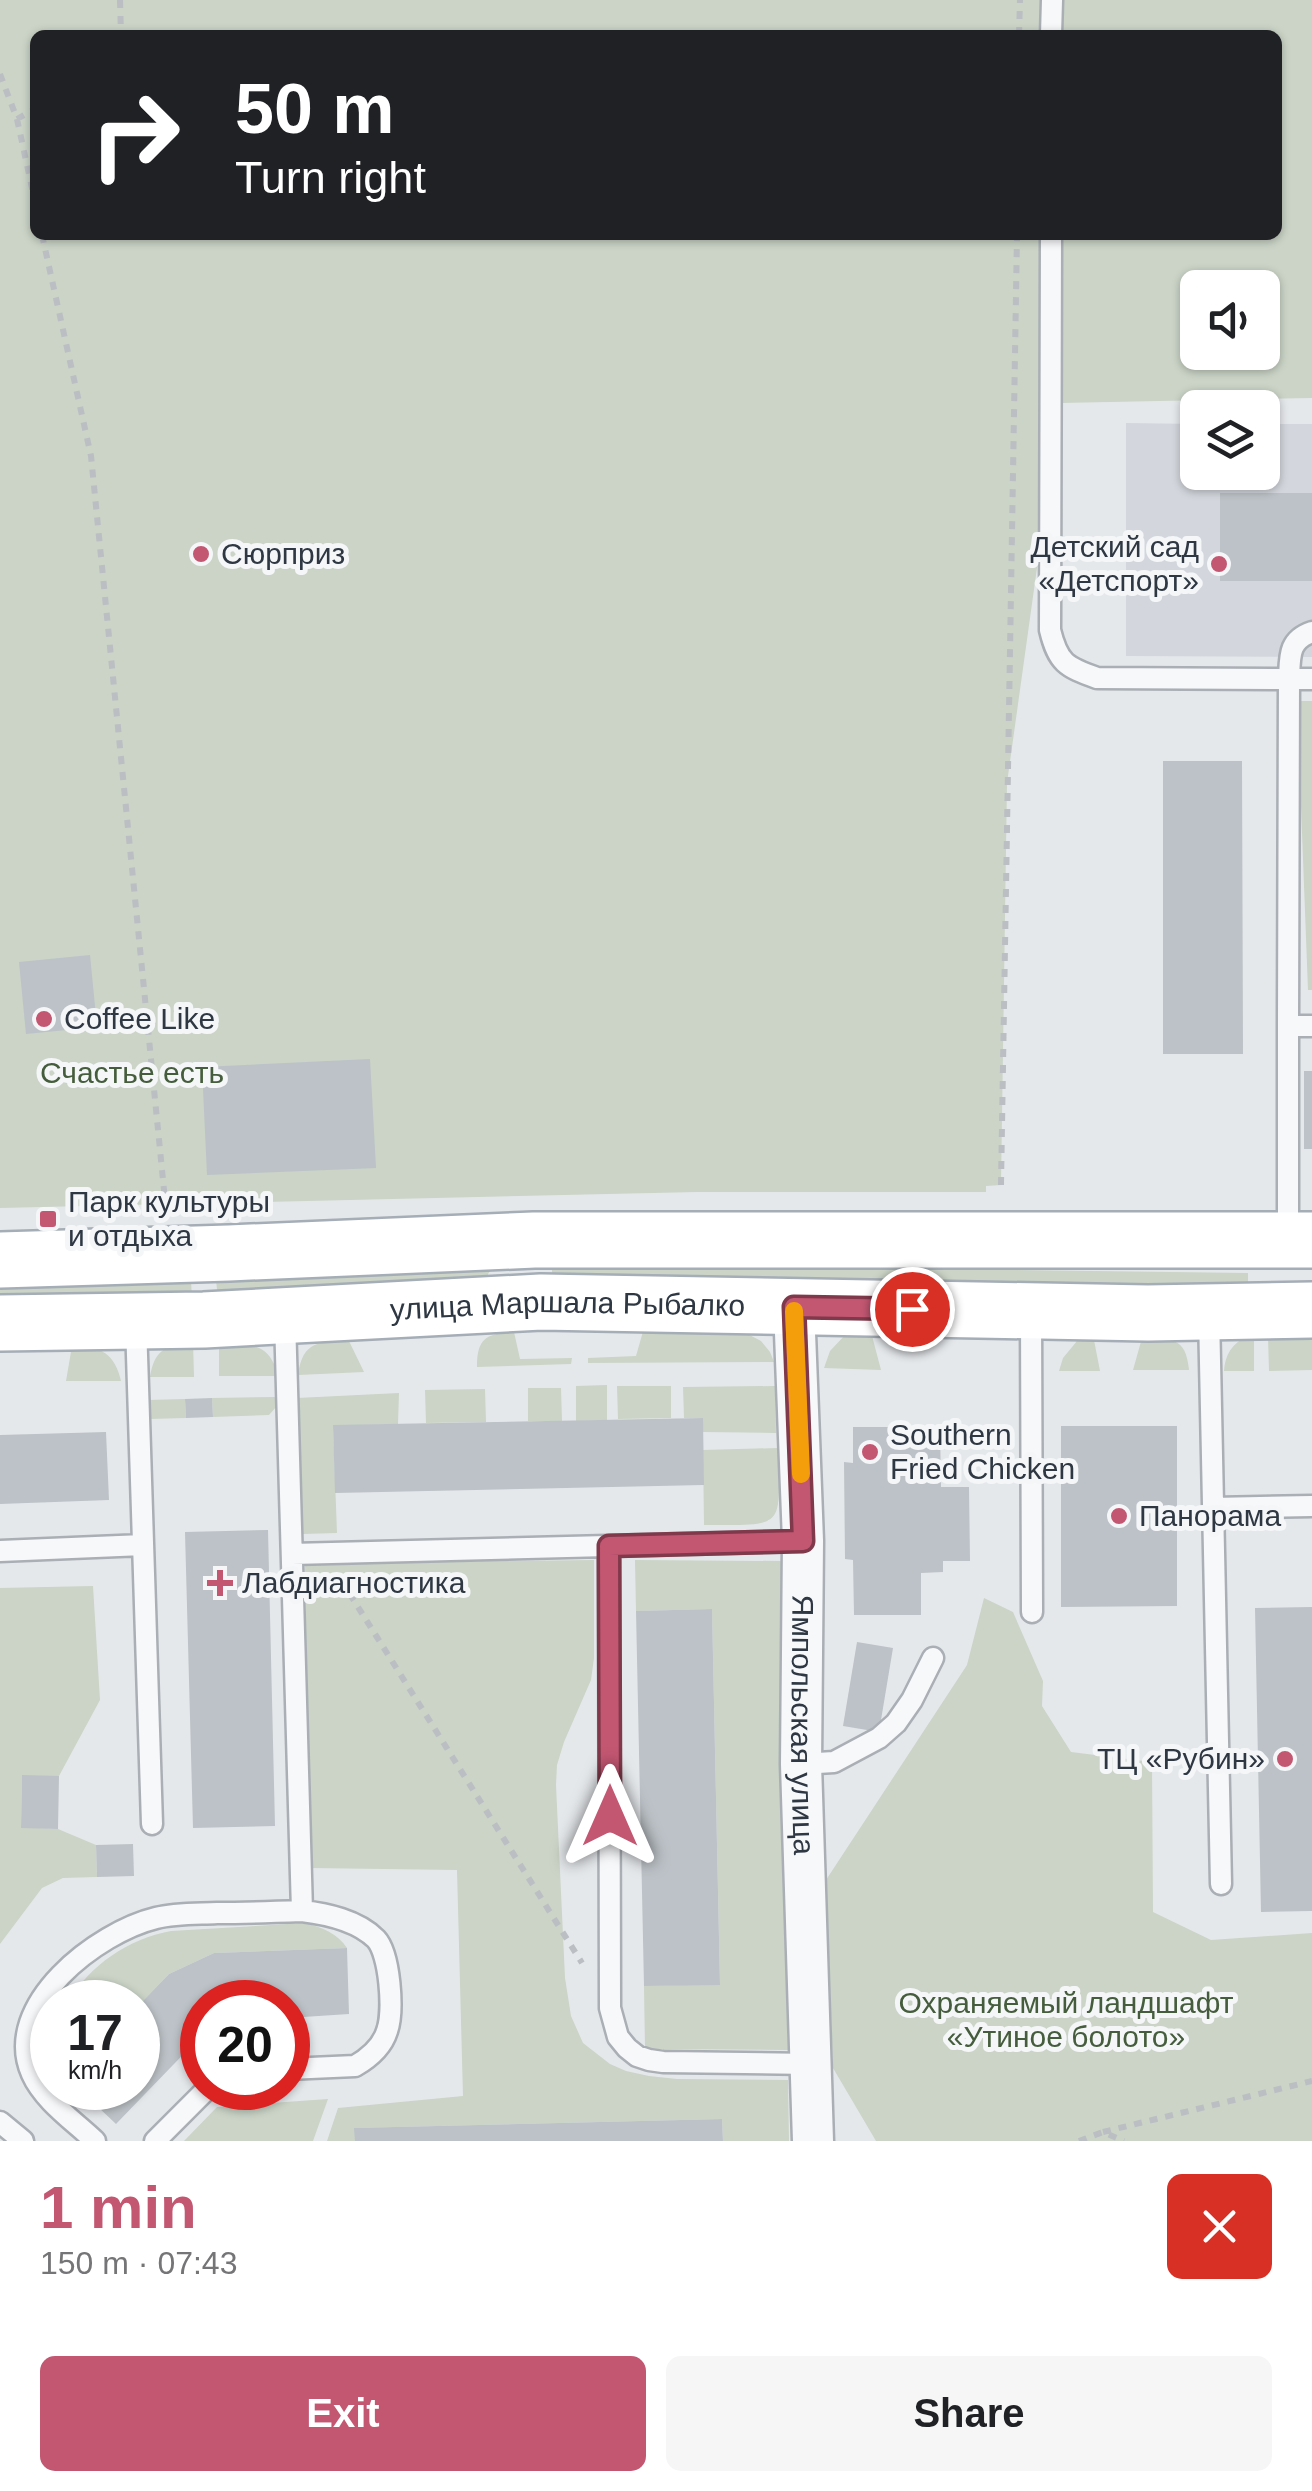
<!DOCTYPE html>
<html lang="en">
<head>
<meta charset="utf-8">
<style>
  :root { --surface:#fff; --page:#f6f6f6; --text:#202124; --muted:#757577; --accent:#c35772 }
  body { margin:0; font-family:Helvetica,sans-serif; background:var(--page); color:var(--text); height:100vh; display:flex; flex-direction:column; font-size:38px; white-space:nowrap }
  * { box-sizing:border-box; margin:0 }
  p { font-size:32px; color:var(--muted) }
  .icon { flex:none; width:55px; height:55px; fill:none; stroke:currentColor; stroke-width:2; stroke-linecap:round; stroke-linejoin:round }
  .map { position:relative; height:2141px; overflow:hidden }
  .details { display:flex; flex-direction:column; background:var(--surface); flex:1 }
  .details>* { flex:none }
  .banner { position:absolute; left:30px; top:30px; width:1252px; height:210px; border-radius:15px; box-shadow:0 2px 8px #0004; background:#202124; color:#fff; overflow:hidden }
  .fabs { position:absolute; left:1180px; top:270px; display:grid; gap:20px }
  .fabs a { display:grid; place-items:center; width:100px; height:100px; border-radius:15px; background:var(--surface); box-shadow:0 2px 8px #0004; font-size:50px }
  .speed { position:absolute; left:30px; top:1980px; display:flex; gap:20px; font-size:50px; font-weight:700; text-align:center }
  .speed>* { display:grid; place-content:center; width:130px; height:130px; border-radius:50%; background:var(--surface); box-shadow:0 2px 8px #0004; line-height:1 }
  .speed small { font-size:25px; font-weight:400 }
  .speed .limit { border:15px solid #d22; background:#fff; color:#111 }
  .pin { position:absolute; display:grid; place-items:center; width:85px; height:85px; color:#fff; margin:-42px; border:5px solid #fff; border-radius:50%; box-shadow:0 2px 10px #0007 }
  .me { position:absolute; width:110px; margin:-55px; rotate:0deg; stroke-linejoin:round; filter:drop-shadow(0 0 8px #0008) }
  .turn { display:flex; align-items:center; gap:35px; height:210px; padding:0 40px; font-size:45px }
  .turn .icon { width:130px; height:130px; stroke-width:2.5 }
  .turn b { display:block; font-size:70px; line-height:85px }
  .round { display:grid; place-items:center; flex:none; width:105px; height:105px; border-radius:15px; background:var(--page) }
  .head { display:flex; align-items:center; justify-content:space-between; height:170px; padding:0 40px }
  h1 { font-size:60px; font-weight:800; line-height:75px; color:var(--accent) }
  .primary-button { display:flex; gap:20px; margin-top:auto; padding:20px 40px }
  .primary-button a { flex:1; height:115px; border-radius:15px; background:var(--accent); color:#fff; font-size:40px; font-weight:800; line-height:115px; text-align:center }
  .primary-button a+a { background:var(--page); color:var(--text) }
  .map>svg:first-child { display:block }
</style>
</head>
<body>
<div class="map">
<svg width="1312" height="2141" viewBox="0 0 1312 2141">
  <rect width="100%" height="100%" fill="#e5e8eb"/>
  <path fill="#d3d7dd" d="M1126 423 1197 424 1198 472H1262L1263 424H1312V657L1126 656Z"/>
  <path fill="#cbd4c7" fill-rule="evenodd" d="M0 0H1312V398L1060 403 1007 783 1001 1185 986 1186V1192H697L0 1208ZM35 35H1278V235H35ZM1198 288H1262V352H1198Z
    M1297 701H1312V990H1308Z
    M552 1264 1248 1273V1293L552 1283Z
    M493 1267 488 1274 489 1279 218 1299 216 1280Z
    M191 1280 192 1300 0 1305V1286Z
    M644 1328 740 1330 761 1341 770 1352 774 1362 588 1363V1358L636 1356Z
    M514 1332 520 1359 572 1358 571 1364 477 1367C477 1337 487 1334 514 1332Z
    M871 1332 881 1370 824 1368 830 1351 846 1334Z
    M1312 1336V1370L1269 1371 1268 1337Z
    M1247 1337H1254V1371H1224C1225 1355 1232 1343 1247 1337Z
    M1142 1338C1171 1339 1186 1336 1189 1370H1133Z
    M1094 1340 1100 1371H1059L1063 1358 1077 1341Z
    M193 1341 194 1377H150C155 1347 167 1347 193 1341Z
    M349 1341 364 1372 298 1375C303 1340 319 1342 349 1341Z
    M219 1343C248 1344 270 1341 278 1376H219Z
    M72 1346C99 1345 115 1353 121 1381H66Z
    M607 1385V1420L576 1421V1386Z
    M617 1386H671V1418L618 1419Z
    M775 1386 776 1433 703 1432 702 1418H684L683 1387Z
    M528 1388H561L562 1421H528Z
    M485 1389 486 1422 426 1423 425 1390Z
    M399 1393 398 1424 333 1426 337 1533 303 1534 297 1398Z
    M278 1397 277 1406 269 1415 213 1417 212 1398Z
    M185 1399 186 1418 149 1419 148 1400Z
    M778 1448C780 1530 786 1525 704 1525L703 1450Z
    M594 1560V1658L591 1680 564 1742 557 1765 556 1785 565 1978 571 2016 583 2043 610 2064 626 2071 649 2076 677 2079 788 2080 789 2141H723L722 2119 355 2128V2141H327L338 2108 463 2096 457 1870 309 1868 305 1563Z
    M635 1560 781 1561 788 2050 645 2049 644 1986 720 1984 712 1609 636 1611Z
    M93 1586 100 1700 59 1776H22L21 1827 58 1829 96 1845 97 1877 63 1878 42 1888 0 1944V1588Z
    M984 1598 1013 1612 1043 1681 1042 1706 1071 1752 1152 1762 1153 1912 1211 1940 1312 1933V2141H876L833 2068 826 1880 967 1665Z
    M305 1923C322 1927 338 1934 347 1948L214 1953 169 1974 138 2006V2002H68C90 1965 128 1939 171 1931Z
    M328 2099 313 2141H184L217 2107Z"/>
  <path fill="#bcc2c7" d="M1220 493H1312V581H1220Z
    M1163 761H1242L1243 1054H1163Z
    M90 955 97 1027 26 1034 19 962Z
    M370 1059 376 1168 207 1175 202 1067Z
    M1304 1071H1312V1149H1304Z
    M212 1398 213 1417 186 1418 185 1399Z
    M703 1418 704 1485 335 1493 333 1425Z
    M1061 1426H1177V1606L1061 1607Z
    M853 1427H940L941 1487H969L970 1561H943V1572L921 1573V1615H854L853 1560 845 1559 844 1462 853 1463Z
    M106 1432 109 1500 0 1504V1435Z
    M268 1530 275 1826 193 1828 185 1532Z
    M1312 1607V1911L1261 1912 1255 1608Z
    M712 1609 720 1985 644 1986 636 1611Z
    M857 1642 893 1648 879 1732 843 1726Z
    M22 1775 59 1776 58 1829 21 1828Z
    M133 1844 134 1876 97 1877 96 1845Z
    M347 1948 349 2014 288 2018V2002H202V2035L116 2124 78 2088H138V2006L169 1974 214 1953Z
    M722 2119 723 2141H355L354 2128Z"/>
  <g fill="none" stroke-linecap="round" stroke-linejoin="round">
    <defs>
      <path id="lane" d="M1051 35 1052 0
        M1051 235 1050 630C1058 663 1066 667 1097 678L1289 679C1290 657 1288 640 1312 632
        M1288 1026 1289 679H1312
        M1288 1236V1026H1312
        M1031 1314 1032 1612
        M1209 1314 1221 1884
        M285 1319 302 1911
        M136 1324 152 1824
        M1213 1508 1312 1506
        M609 1546 610 2008 618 2037 627 2048 637 2056 649 2060 663 2062 811 2064
        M0 1551 143 1545
        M292 1554 803 1541
        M801 1764 834 1762 879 1738 896 1723 912 1700 933 1658
        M0 2122 23 2141
        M95 2141C74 2121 44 2101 32 2074 1 2005 98 1932 156 1918 176 1913 197 1914 217 1913 246 1913 274 1912 302 1911 327 1914 357 1920 376 1939 390 1954 394 2011 387 2031 382 2047 369 2058 355 2066L288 2069
        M155 2141 208 2088"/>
      <g id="street">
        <path id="s1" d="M794 1307 803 1541 801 1764 813 2141"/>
      </g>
      <g id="primary">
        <path d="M0 1260 229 1253 534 1240H1312"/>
        <path id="s2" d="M0 1323 204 1320 541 1302 1148 1313 1312 1310"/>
      </g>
    </defs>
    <use href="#lane" stroke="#aaafb5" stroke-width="25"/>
    <use href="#street" stroke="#aaafb5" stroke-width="45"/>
    <use href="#primary" stroke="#a5adb6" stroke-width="60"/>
    <path stroke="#bbbec3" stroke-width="6" stroke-dasharray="8 8" stroke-linecap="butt" d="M120 0 121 35
      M1019 35 1020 0
      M0 74 17 119 35 109
      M17 119 35 202
      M42 235 91 456 166 1210
      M1001 1185 1017 235
      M341 1580 582 1963
      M1103 2132 1312 2081
      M1079 2141 1103 2132 1124 2141"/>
    <use href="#lane" stroke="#f7f8fa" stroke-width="20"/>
    <use href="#street" stroke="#f7f8fa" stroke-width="40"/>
    <use href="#primary" stroke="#fff" stroke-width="55"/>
  </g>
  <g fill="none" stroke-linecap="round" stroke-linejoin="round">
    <defs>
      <path id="route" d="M610 1816 609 1546 803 1541 794 1307 912 1309"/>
    </defs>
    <use href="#route" stroke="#7f394a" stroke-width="25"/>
    <use href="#route" stroke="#c35772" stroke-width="18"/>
    <path stroke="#f59e0b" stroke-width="18" d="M794 1311 801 1474"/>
  </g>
  <g fill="#c35772" stroke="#f4f6f8" stroke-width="4">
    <circle cx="201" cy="554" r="10"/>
    <circle cx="1219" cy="564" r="10"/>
    <circle cx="44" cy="1019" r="10"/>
    <rect x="38" y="1209" width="20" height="20" rx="5"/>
    <circle cx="870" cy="1452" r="10"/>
    <circle cx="1119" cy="1516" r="10"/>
    <path d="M215 1568h10v10h10v10h-10v10h-10v-10h-10v-10h10z"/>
    <circle cx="1285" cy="1759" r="10"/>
  </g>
  <g text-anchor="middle" stroke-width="10" stroke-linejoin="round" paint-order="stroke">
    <g font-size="30" fill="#2e3742" stroke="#f4f6f8" text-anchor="start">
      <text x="1199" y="557" text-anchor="end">Детский сад<tspan x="1199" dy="34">«Детспорт»</tspan></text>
      <text x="221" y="564">Сюрприз</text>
      <text x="64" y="1029">Coffee Like</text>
      <text x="68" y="1212">Парк культуры<tspan x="68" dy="34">и отдыха</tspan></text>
      <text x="890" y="1445">Southern<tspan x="890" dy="34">Fried Chicken</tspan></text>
      <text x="1139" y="1526">Панорама</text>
      <text x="242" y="1593">Лабдиагностика</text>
      <text x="1265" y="1769" text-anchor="end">ТЦ «Рубин»</text>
    </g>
    <g font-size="30" fill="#455d3c" stroke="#f4f6f8">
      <text x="132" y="1083">Счастье есть</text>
      <text x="1066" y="2013">Охраняемый ландшафт<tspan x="1066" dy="34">«Утиное болото»</tspan></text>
    </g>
    <g font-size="30" fill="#2e3742" stroke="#f4f6f8">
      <text dy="10" stroke="none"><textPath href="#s2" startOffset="568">улица Маршала Рыбалко</textPath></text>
      <text dy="10" stroke="none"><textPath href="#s1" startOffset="418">Ямпольская улица</textPath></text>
    </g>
  </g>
</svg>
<div class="fabs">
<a><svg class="icon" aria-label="sound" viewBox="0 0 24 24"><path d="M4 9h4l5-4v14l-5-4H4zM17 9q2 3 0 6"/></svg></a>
<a><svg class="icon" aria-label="layers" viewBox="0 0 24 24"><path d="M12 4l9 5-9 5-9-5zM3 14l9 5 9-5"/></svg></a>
</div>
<div class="speed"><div>17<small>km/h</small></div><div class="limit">20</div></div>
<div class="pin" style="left:912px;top:1309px;background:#d93025"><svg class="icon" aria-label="arrive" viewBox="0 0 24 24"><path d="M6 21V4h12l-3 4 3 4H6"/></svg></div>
<svg class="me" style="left:610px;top:1816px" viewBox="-20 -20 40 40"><path d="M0-17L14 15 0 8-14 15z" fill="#c35772" stroke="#fff" stroke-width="4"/></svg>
<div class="banner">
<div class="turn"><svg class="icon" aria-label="right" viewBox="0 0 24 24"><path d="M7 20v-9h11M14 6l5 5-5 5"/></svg><div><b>50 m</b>Turn right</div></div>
</div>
</div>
<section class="details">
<div class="head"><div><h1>1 min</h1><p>150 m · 07:43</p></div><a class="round" style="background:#d93025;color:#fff"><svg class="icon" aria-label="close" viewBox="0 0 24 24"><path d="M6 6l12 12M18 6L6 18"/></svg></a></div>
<div class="primary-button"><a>Exit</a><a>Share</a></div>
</section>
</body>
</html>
